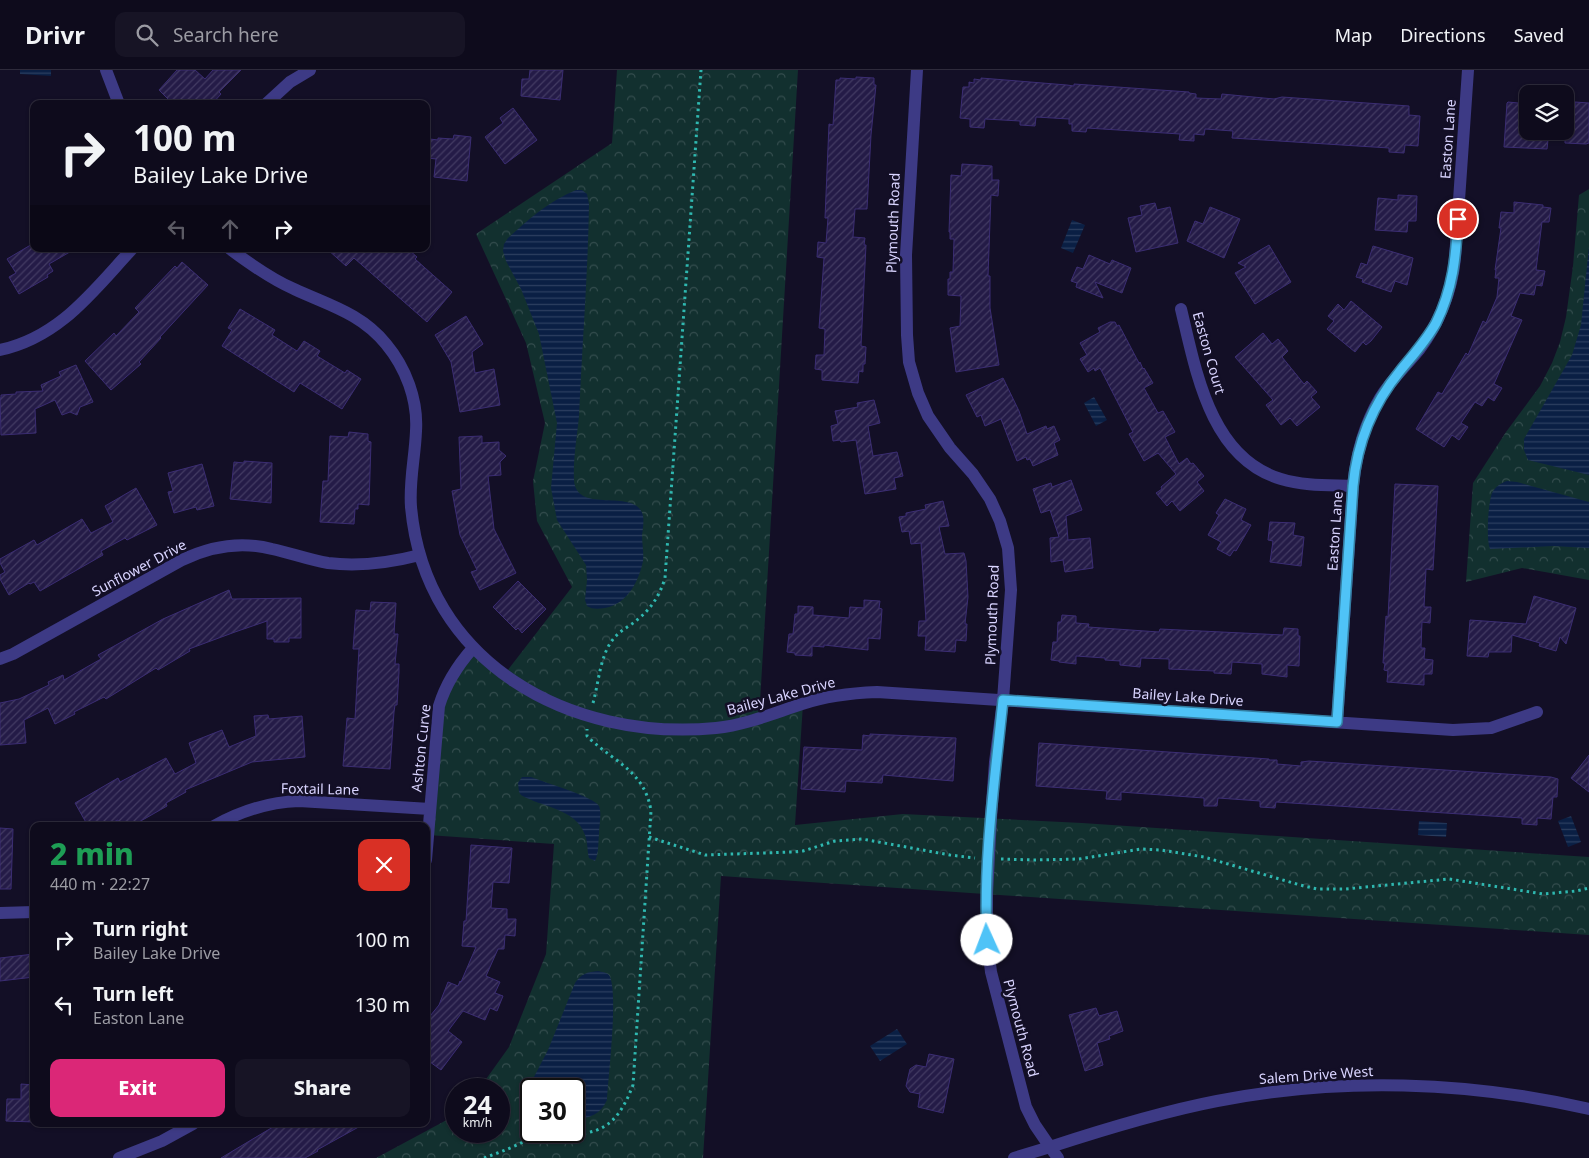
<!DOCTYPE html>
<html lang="en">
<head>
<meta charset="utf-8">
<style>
  :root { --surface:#0e0b1c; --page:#171425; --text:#f1f3f6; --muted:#9b9ba3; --line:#2e2b3b; --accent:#db2777 }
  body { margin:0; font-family:"Noto Sans",sans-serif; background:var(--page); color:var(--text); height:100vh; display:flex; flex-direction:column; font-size:19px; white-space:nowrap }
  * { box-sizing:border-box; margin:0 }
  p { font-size:16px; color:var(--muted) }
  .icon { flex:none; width:28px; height:28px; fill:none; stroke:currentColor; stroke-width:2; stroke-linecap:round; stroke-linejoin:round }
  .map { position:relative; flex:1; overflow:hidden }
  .drawer { position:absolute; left:30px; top:752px; width:400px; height:305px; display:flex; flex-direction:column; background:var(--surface); border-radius:10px; box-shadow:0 1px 4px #0004,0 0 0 1px var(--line) }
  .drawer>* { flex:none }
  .hud { position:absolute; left:30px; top:30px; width:400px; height:152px; border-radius:10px; box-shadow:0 1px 4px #0004,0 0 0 1px var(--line); background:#0e0b1c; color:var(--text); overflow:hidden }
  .tools { position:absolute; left:1519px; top:15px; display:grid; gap:10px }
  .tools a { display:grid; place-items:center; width:55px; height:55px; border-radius:10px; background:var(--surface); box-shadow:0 1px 4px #0004,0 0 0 1px var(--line); font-size:25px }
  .speed { position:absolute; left:445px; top:1008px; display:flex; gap:10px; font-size:25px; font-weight:700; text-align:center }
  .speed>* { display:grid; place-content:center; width:65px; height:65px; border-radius:50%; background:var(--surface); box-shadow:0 1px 4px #0004,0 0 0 1px var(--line); line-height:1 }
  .speed small { font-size:12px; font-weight:400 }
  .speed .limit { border:2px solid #111; border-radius:8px; background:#fff; color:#111 }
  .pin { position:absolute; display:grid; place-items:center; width:42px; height:42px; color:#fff; margin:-21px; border:2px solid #fff; border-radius:50%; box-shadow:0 1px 5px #0007 }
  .me { position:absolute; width:55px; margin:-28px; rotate:358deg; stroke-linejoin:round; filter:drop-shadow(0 0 4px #0008) }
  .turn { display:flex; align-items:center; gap:18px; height:105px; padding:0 20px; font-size:22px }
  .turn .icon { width:65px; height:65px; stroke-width:2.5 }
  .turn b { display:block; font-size:35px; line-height:42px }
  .lanes { display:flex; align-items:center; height:48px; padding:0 20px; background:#0003; justify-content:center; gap:25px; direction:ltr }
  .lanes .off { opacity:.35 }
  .round { display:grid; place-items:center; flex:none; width:52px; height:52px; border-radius:10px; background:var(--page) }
  .summary { display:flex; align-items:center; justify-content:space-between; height:85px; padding:0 20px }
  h1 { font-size:30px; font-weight:800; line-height:38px; color:#1e9e55 }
  .cta { display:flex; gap:10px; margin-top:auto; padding:10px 20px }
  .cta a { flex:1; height:58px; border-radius:10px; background:var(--accent); color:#fff; font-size:20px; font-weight:800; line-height:58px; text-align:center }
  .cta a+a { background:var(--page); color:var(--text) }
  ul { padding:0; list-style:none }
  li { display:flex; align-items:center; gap:15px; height:65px; padding:0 20px }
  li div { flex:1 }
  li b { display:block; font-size:19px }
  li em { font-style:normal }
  header { display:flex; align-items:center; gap:30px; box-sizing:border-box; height:70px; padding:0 25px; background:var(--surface); border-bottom:1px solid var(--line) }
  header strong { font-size:24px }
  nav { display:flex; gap:28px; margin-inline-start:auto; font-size:18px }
  .search { width:350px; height:45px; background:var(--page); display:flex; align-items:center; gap:12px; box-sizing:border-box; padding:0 18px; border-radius:10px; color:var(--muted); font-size:19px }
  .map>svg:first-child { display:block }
</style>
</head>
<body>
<header>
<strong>Drivr</strong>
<div class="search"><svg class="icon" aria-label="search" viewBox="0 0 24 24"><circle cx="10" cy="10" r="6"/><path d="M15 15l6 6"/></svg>Search here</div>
<nav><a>Map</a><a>Directions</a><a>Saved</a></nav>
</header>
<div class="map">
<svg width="1589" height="1088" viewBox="0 0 1589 1088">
  <defs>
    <pattern id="park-crowns" width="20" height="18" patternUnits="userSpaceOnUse" patternTransform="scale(1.25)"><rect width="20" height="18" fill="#12302f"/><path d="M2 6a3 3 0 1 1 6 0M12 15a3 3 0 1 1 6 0" fill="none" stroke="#344d4e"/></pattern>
    <pattern id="water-rules" width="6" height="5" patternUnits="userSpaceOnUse" patternTransform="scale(1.25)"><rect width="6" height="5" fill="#0a1f44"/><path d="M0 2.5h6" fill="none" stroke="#2d3f60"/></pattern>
    <pattern id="building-hatch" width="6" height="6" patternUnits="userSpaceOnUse" patternTransform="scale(1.25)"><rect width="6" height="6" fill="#241b47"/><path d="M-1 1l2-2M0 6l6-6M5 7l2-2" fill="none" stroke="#433b63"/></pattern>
  </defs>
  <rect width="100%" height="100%" fill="#130f26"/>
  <path fill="url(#park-crowns)" fill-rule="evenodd" d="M617 0H798L759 648 803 634 795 755 903 744 1082 753 1589 787V865L721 806 703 1088H376L456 1045V1061H499V1019H479L509 977 546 884 554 774 428 765 437 646 473 578 504 605 572 517 537 451 533 411 545 353 526 273 476 164 612 73ZM531 1019H574V1061H531Z
    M1589 119V510L1522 498 1466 512 1473 413 1506 362 1540 316 1552 293 1560 272 1566 247 1573 196 1579 125Z"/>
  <path fill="url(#water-rules)" d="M20 0H51V6L20 4Z
    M576 120H582L587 124 589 134C588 205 582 275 579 346 577 367 573 388 574 410 576 446 637 416 643 446 644 451 643 459 642 465 642 473 644 483 643 491 639 510 629 531 609 537 601 539 593 540 587 536L585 530 587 510 586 495 557 450 551 418 557 353 539 264 521 219 506 191 503 181 504 174 508 168C529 149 549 131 576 120Z
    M1072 150 1085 155 1073 183 1061 178Z
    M1589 176V405L1528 390 1524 380V369L1572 285 1581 255Z
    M1094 327 1107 350 1096 356 1084 333Z
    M1507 411 1517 412 1589 432V478L1553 476 1490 479C1486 469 1488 434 1492 423 1495 417 1501 413 1507 411Z
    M522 707H531C543 712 595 727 599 736 602 744 599 756 599 764 598 773 599 783 595 791L589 788C587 781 588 773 585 765 577 739 541 737 521 725L519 722 518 713Z
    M1571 746 1581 772 1568 777 1558 751Z
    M1419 751 1447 753 1446 767 1418 765Z
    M598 901C602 902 606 902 609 905 619 920 608 1008 607 1030 601 1044 589 1049 574 1049V1019H531V1039L524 1033V1026L548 980 575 913C581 904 587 902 598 901Z
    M897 959 907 974 880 991 870 976Z"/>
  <path fill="url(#building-hatch)" stroke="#3b2d73" d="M177 0H195L205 9 213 0H241L219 22 221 24 212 34H173L159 20Z
    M530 0H563L560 30 521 26 522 9H529Z
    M856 7 874 8V15H876L871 65 867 139H855L853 167 865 168 864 175H866L861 276 866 277 865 294H863V302L859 301 858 313 822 310V300L815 299 816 285H824L825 259 819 258 824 188 817 187 818 172 826 173 828 148H825L829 54 833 55 836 10H840V8L856 9Z
    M981 8 1067 15 1074 16V14L1189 22V23L1196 24V28L1221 29 1222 24 1274 29 1282 27 1409 36V45L1420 46 1418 76 1405 75 1404 83 1389 82V78L1232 68 1233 61 1205 59 1204 65 1194 64V71L1179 70 1180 64 1087 58 1086 62 1072 61V54H1069V49L1036 47 1035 56 1020 55V51L985 49 984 58 970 57V49L960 48 963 17H969V12L974 13V9L981 10Z
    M1508 32 1528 34V61H1549L1547 79 1504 77 1507 33Z
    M1575 32 1589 33V73L1586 74 1565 73V36L1575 37Z
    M513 38 537 70 505 94 485 67 503 53 500 48Z
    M454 65 471 67 467 111 434 107 436 89 428 88 430 69 438 70V68L453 69Z
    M962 94 992 96V110H999L998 126 991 125 988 206H990V238L999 295 956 302 950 258 960 256 961 226 948 225V209H950V202H953L954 169H950V162H949L951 105 961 106Z
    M1398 125 1417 126 1416 151H1408L1407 162 1375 160 1378 128 1398 130Z
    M1514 132 1543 135V137L1551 138 1549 152H1542L1536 200 1545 201 1542 216 1536 215 1534 225 1520 223 1511 246 1522 250 1494 314 1502 318 1494 331 1488 327 1482 336 1475 332 1461 353 1468 357 1459 370 1452 365 1444 377 1416 359 1438 322 1442 324 1466 283 1468 285 1483 251 1486 253 1497 227 1499 208H1495L1496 200H1495L1501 158H1499L1501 142 1514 143Z
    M1155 133 1157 140 1170 137 1178 173 1136 182 1128 148 1142 145 1140 136Z
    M1210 137 1240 149 1224 188 1187 171 1195 151 1203 154Z
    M34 173V179H75L49 194 53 201 47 205 48 207 19 224 9 207 16 203 7 189Z
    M1269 175 1291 212 1255 234 1235 203 1246 197 1238 193Z
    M1373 176 1413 188 1407 215 1395 211 1391 222 1362 212 1363 209 1356 207 1361 193 1367 195Z
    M327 179H408L417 187 415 189 452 222 427 252 354 188 346 196Z
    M1089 185 1110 194 1112 190 1131 198 1122 223 1095 212 1103 228 1076 217 1077 213 1071 211 1077 197 1083 199Z
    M182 192 208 215 160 267 161 268 139 292 141 294 111 320 85 291 114 263 116 266 139 242 135 238 175 196 177 198Z
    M1351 231 1382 257 1371 271 1366 275 1363 272 1355 282 1327 259 1334 251 1328 246 1338 234 1344 240Z
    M240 239 275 260 272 265 297 281 304 271 320 281 317 286 345 303 347 300 361 309 342 339 300 313 294 322 222 276 232 260 228 258Z
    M466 246 483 274 472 282 475 303 494 299 500 335 460 342 451 292 435 265Z
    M1110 252H1115L1117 256 1119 255 1139 293 1140 292 1143 299 1144 298 1153 313 1144 318 1158 343 1163 341 1175 362 1165 367 1179 394 1187 388 1191 394 1193 393 1204 406 1197 412 1204 421 1180 441 1172 431 1167 436 1156 423 1162 419 1161 417 1176 404 1158 383 1144 391 1129 364 1133 362 1100 298 1095 301 1094 298 1088 302 1080 289 1087 285 1080 273 1100 262 1098 258Z
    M1263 263 1272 274 1278 269 1288 281 1282 287 1304 314 1307 311 1317 322 1311 327 1320 337 1297 356 1290 348 1281 355 1266 335 1273 330 1235 287Z
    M76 295 93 332 80 337 77 345 70 342 62 345 55 330 35 339 36 363 1 365 0 328H1V325L16 324V322L43 321 41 315 61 306 59 302Z
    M1003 308 1019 341 1027 364 1046 356 1047 359 1054 356 1060 370 1054 373 1058 385 1033 396 1030 389 1027 390 1026 387 1017 391 1001 349 985 356 981 345 977 347 966 325Z
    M874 330 880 353 868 356 873 386 897 382 903 406 894 408 896 419 865 424 856 370 841 372 840 370 833 371 831 356 838 354 835 341 858 337 857 333Z
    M349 362 368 364V371L371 372 369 435 358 434V439H355L354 454 320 452 323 411H328L330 366 348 367Z
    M482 366V373L499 372V380L506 386 500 392 501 405 488 406 494 459 516 503 480 520 471 502 477 500 460 465 452 421 461 419 459 367Z
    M244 391 272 393 271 433 230 429 234 392 244 393Z
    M202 394 214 436 197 440 196 437 174 443 168 422 173 421 168 403Z
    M1071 410 1082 440 1066 446 1068 470 1090 468 1093 498 1065 502 1063 490 1051 492 1050 468 1059 467 1050 440 1041 443 1033 419 1051 413 1052 417Z
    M1395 414 1438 416 1433 500 1426 499 1424 537H1431L1430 553 1422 552 1421 578H1425L1424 589 1433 590 1432 604H1424V615L1387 612 1388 601 1384 600 1385 593H1383L1386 546 1388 547Z
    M136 418 157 455 127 470 125 468 101 481 103 485 40 521 34 512 30 514 29 513 9 525 0 509V505L5 502 0 493V489L34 470 37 475 82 449 91 463 113 452 105 436Z
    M1225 429 1246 439 1241 450 1251 455 1236 481 1234 480 1230 486 1217 479 1221 472 1208 465 1219 445 1216 443Z
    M943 431 949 456 939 457 945 484 964 483 966 491 968 527 965 554H967L966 571 956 570 955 582 925 580 926 566H918L919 551H926L921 473 911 474 909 461 902 462 899 447 906 446V443L926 439 925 435Z
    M1270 452 1295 453 1293 465 1304 467 1301 496 1270 492 1273 471 1268 470Z
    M518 511 546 539 522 563 518 558 516 560 493 537Z
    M229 520 232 529 301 528V568H289V572H274V569H267V551L235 562 189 579 190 581 158 600 156 598 106 629 104 627 74 642 75 644 55 654 48 638 24 650 26 673 0 675V633L19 629 49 615 48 612 63 605 64 610 101 589 98 585 163 549Z
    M1534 526 1576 538 1566 574 1560 567 1556 581 1539 576 1540 573 1512 565 1511 582H1489L1488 587 1467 586 1470 550 1526 554Z
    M864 530 880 531 879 538 882 539 880 569 868 568V580L824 575V577L812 576V586L795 585V583L787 582 789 564H793L795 544H798V536L813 537V545L849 548 850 537 864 538Z
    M371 532 396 533 394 564H398L395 594H399V602L397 635H395L394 642 390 699 343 696 347 648 355 649 359 579H353L356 540 370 541Z
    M1062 545 1076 546V553L1089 554 1088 557 1159 562 1160 559 1283 565 1284 558 1298 559V566H1300L1299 596 1287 595V607L1262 604V594L1232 592 1231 604 1214 603V601L1169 599V589L1141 588 1140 597 1120 595V591L1105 590V588L1076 586V594L1059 592V591L1051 590 1053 572H1057L1058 552H1061Z
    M268 645 269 649 302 646 305 687 252 692 185 720 186 722 166 733 167 736 132 756H121L118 750 105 756H88L75 733 118 708 120 712 166 688 175 704 196 693 189 673 222 660 229 677 256 666 254 646Z
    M870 664 956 668 953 711 883 705 882 713 846 711 845 722 801 719 804 677 862 680 863 665 870 666Z
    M1039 673 1269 689V690H1277V694L1301 696V692L1309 691 1551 707 1558 709 1557 727H1553L1551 749 1537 748V755L1522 754V748L1276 732 1275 738 1260 737V731L1218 728 1217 736H1204V728L1134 723 1121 722V730L1106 729 1107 721 1036 716Z
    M1589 685V722L1571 708Z
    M0 758 13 759 11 819H0Z
    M471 775 512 778 509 813 493 812 491 838 507 839V849H516L515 866 505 865 504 879H498L486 906 500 912 495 923 503 926 497 941 490 938 485 950 463 941 448 961 462 972 441 1000 426 989V951L439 935 448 912 458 916 460 911 461 912 476 877 462 876 464 851H466Z
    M34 884V907L0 911V888Z
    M1096 938 1099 946 1117 941 1123 961 1109 966 1110 969 1097 973 1103 995 1085 1001 1069 945Z
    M929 984 954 989 943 1043 918 1037 920 1024 910 1022 906 1016 910 999 916 995 926 997Z
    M21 1014 34 1015V1052L6 1051 7 1029H21Z
    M278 1054H364L317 1080 318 1081 305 1088H221Z"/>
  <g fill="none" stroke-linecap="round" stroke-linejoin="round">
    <path stroke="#2fb8b0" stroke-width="3" stroke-dasharray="2.5 4" stroke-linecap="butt" d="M593 633C599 612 600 583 615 567 621 560 630 556 637 550 651 539 660 525 665 508L701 0
      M649 767 705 785 792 782 803 781 835 771 862 769 950 785 975 788
      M1001 789 1034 790 1079 789 1141 779 1161 780 1204 787 1300 815 1317 819H1346L1449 809 1543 824 1576 821 1589 818
      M484 1088C495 1084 506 1080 517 1075 525 1071 532 1067 542 1065 552 1063 562 1064 572 1064 608 1064 621 1046 633 1015L651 741C645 702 616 693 590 669L587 666V659"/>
    <path stroke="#3d3a85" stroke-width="12" d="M106 0 119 34
      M917 0 906 185 907 265 909 292 918 323 928 346 950 378 973 404 990 429 1000 451 1008 478 1011 520 1003 630 995 692 991 748 987 824V869L991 902 1026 1037 1035 1055 1050 1077C1105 1059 1160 1042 1217 1031 1340 1007 1468 1011 1589 1039
      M266 34 290 12 310 0
      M230 179C250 194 271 209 294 219 328 235 361 243 386 274 406 298 418 330 416 361 415 387 409 411 411 437 425 593 570 672 716 658 746 655 774 643 802 634 826 626 851 623 877 622L1453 660 1491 658 1537 642
      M1181 239C1196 301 1210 388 1281 409 1304 416 1329 415 1353 416
      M0 280C60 267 93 221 132 179
      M0 589 13 584 182 490C211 476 241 471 272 479 291 483 309 490 328 493 360 497 389 493 420 485
      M1337 652 1353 416C1356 385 1364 355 1380 328 1391 310 1406 296 1419 280 1439 254 1452 221 1455 188L1468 0
      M214 756C241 741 267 732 299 731L430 739
      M426 790 439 636C446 613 457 596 473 578
      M0 843 34 842
      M119 1088 162 1071 193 1054
      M1014 1088 1050 1077 1058 1088"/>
  </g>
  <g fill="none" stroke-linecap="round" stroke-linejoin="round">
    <defs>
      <path id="route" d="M987 870C983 789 995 709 1003 630L1337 652 1353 416C1357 373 1372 335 1400 301 1413 285 1426 271 1436 253 1453 219 1456 186 1458 149"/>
    </defs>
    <use href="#route" stroke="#337fa1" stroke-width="12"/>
    <use href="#route" stroke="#4fc3f7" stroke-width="9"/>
  </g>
  <g text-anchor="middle" stroke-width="5" stroke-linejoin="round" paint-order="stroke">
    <g font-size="14" fill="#d9d4ff" stroke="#130f26">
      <text transform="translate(1448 69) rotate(-86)" y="5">Easton Lane</text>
      <text transform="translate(893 153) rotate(-88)" y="5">Plymouth Road</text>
      <text transform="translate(1209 283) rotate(74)" y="5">Easton Court</text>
      <text transform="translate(1335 461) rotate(-86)" y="5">Easton Lane</text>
      <text transform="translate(139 498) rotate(-28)" y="5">Sunflower Drive</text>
      <text transform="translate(992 545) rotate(-88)" y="5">Plymouth Road</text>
      <text transform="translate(781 626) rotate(-15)" y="5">Bailey Lake Drive</text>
      <text transform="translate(1188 627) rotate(4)" y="5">Bailey Lake Drive</text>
      <text transform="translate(421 678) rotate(-84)" y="5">Ashton Curve</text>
      <text transform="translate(320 719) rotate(1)" y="5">Foxtail Lane</text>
      <text transform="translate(1021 958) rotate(75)" y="5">Plymouth Road</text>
      <text transform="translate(1316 1005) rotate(-4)" y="5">Salem Drive West</text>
    </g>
  </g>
</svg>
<div class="tools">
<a><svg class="icon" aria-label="layers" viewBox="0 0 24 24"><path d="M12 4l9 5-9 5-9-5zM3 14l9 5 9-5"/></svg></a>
</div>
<div class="speed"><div>24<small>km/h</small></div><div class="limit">30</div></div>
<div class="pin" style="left:1458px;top:149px;background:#d93025"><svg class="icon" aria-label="arrive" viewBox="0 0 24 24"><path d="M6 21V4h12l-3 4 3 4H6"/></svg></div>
<svg class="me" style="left:987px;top:870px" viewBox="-20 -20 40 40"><circle r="19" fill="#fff"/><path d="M0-13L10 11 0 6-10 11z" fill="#4fc3f7"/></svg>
<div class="hud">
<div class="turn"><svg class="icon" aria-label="right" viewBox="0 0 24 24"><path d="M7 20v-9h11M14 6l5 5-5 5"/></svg><div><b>100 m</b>Bailey Lake Drive</div></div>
<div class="lanes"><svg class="icon off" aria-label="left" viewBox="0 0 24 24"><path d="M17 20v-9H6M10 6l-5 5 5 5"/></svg><svg class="icon off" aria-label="ahead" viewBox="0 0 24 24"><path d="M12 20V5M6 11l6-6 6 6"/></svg><svg class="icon" aria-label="right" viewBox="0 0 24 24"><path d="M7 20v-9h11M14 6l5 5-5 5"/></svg></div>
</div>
<section class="drawer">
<div class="summary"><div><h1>2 min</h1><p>440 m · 22:27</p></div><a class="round" style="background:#d93025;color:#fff"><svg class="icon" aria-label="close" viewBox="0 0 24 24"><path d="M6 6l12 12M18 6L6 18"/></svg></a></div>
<ul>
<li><svg class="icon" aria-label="right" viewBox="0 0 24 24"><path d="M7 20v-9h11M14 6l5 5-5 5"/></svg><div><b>Turn right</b><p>Bailey Lake Drive</p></div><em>100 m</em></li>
<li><svg class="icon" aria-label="left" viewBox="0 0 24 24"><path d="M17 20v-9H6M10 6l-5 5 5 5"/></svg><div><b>Turn left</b><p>Easton Lane</p></div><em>130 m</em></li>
</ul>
<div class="cta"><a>Exit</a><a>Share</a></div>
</section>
</div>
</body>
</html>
